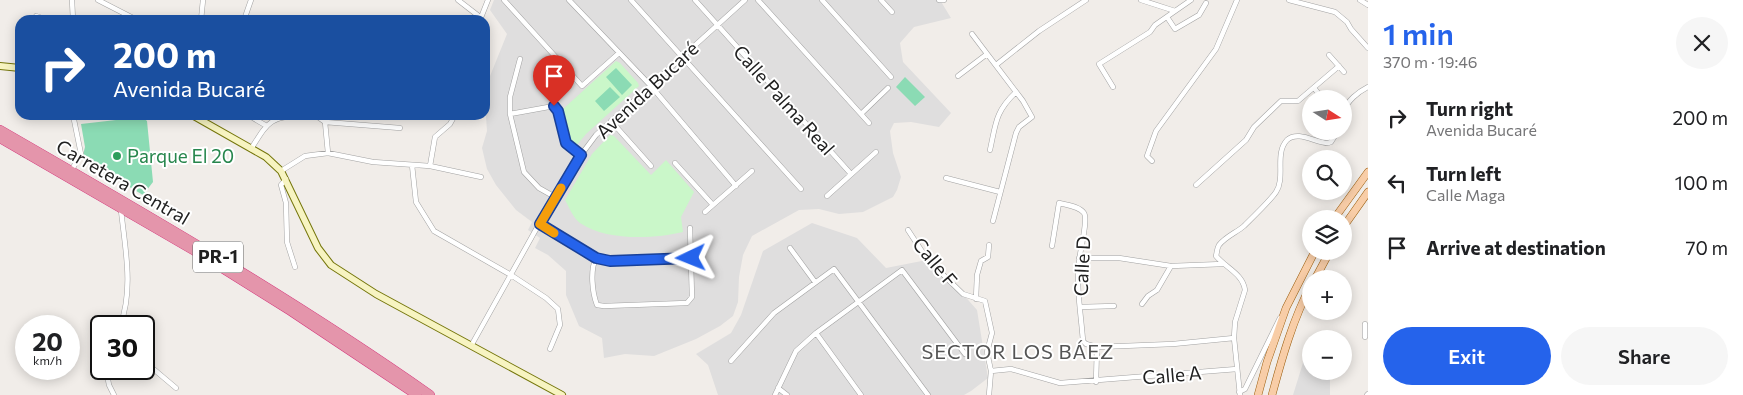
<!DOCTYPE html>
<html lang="en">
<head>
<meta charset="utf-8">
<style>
  :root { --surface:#fff; --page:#f6f6f6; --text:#202124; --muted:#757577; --accent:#2563eb }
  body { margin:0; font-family:Commissioner,sans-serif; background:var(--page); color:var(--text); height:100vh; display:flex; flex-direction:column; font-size:19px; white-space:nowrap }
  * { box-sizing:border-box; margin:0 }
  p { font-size:16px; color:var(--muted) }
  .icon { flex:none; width:28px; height:28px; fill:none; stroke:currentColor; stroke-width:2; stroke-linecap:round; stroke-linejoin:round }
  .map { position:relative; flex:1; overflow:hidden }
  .panel { display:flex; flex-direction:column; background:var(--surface); width:375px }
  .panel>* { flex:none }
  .hud { position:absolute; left:15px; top:15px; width:475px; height:105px; border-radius:15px; box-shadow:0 2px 12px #0003; background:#1a4fa0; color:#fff; overflow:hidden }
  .needle { width:32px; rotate:102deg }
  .controls { position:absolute; left:1302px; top:90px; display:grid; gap:10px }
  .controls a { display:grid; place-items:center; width:50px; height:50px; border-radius:50%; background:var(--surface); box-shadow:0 2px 12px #0003; font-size:25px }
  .speed { position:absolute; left:15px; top:315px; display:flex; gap:10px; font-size:25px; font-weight:700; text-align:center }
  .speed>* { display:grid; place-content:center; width:65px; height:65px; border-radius:50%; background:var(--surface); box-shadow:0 2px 12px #0003; line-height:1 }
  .speed small { font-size:12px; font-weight:400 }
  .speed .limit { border:2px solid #111; border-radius:8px; background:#fff; color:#111 }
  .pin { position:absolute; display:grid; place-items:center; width:42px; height:42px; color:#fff; margin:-51px -21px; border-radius:50% 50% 50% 0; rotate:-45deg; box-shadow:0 0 5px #0007 }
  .pin .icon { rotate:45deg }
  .me { position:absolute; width:55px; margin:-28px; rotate:268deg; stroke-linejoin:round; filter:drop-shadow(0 0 4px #0008) }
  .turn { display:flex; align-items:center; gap:18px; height:105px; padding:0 15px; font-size:22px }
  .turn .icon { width:65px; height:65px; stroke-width:2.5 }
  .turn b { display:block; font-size:35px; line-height:42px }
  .round { display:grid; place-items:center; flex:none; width:52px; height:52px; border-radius:26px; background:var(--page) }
  .overview { display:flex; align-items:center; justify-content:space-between; height:85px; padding:0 15px }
  h1 { font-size:30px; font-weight:600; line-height:38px; color:var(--accent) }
  .action { display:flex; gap:10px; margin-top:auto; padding:10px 15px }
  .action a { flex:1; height:58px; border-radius:30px; background:var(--accent); color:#fff; font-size:20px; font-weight:600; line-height:58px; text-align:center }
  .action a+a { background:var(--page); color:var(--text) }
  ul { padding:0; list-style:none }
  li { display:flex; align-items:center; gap:15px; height:65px; padding:0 15px }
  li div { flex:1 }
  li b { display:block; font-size:19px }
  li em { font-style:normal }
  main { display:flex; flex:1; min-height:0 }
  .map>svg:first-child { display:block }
</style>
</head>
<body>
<main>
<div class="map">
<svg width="1368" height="395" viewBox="0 0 1368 395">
  <rect width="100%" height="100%" fill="#f1ede9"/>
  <path fill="#dfdede" d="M494 0H940L951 18 914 27 900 43 903 62 951 113 939 127 911 122 894 123 890 131 893 153 901 177 897 190 893 197 863 212 839 214 819 209 799 210 752 236 743 255 739 277 738 302 733 316 720 326 696 339 654 356 625 354 604 358 602 338 579 326 566 295V271L548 255 535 248 540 238 528 230 532 222 516 210 496 185 487 169 482 148 487 131 485 102 486 86 507 34 490 10Z
    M812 223 857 238 886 268 932 259 977 310 988 378 971 391 964 395H718L708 365 696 354 731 333 741 315 763 251Z
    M1307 350 1311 352V371H1330V395H1293Z"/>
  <path fill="#caf7c9" d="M616 61 620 63 638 83 639 86 586 134 577 145H575L568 136 563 109Z
    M610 135 614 136 651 175 666 160 694 192 681 217 683 232C653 239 606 241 580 223 573 218 569 207 565 200L592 154Z"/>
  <path fill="#8bdbb4" d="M616 68 632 85 622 95 606 77Z
    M905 77 925 97 915 106 896 87Z
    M610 87 620 97 604 111 595 101Z
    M142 117 147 121 153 182 143 195 82 159 85 147 81 124Z"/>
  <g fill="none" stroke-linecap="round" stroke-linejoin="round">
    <defs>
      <path id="street" d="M72 0 73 20
        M98 0 137 20
        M458 0 480 17
        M504 0 582 86 619 53
        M569 0 650 85 736 186
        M631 0 801 189
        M695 0 851 174
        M758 0 869 123
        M822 0 891 77
        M881 0 892 12
        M939 0H944
        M1141 0 1175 11
        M1289 0 1335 12 1347 22 1351 29 1368 48
        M1360 0 1368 5
        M36 16 48 20
        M1167 17 1175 29 1199 15 1206 3
        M201 20 203 0
        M244 20 251 0
        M480 20 488 0
        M972 34 1023 101 1032 117 1019 127 1016 133 993 221
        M1329 55 1344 72
        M520 59 510 97V114L524 172 539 188 555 197
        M996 65 1039 31 1086 0
        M958 76 987 54
        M1113 87 1099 64 1150 32 1155 25 1191 0
        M1314 88 1323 99
        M1344 111C1347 101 1358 92 1368 87
        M510 114 554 106 558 111 566 143 581 155
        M861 114 888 88
        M248 115 265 125
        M315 115 325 122 400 128
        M611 121 651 166
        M325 122 328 153
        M251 149C268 122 269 117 303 115
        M990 150C996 123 995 112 1016 92
        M1152 161 1147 156 1156 131 1216 49 1237 0
        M675 163 713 205
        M412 165 416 202 434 231 511 275 546 298 558 309 560 325 550 349
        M430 166 435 137 450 124 455 115
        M71 171 81 154 73 115
        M281 171 305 156 328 153 373 162 430 166 481 177
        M946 178 1000 192
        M286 179 281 185 286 203 287 242 295 267
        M1196 185 1246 140 1254 127 1281 101H1298L1339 66
        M827 196 876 152
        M705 212 752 171
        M539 224 596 258 610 261 691 258
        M908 230 927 259 963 294 985 301 992 333 987 352 991 371 989 395
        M1052 246 1059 203C1066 205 1079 206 1084 213 1088 219 1081 247 1080 255 1075 283 1081 313 1083 341L1086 344 1097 347 1173 344 1234 338
        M790 248 815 282
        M596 258C590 270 592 292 597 305L604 306 687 303 692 297 690 228
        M1079 258H1119L1171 266 1223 264
        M976 299 977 275 981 261 988 257 989 245
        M1142 304 1148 296 1157 290 1171 266
        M1080 307 1114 306
        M120 326C134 289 125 248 121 210
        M816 333 861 395
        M1365 337V324
        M471 346 539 224 581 155 596 135 745 0
        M144 361 176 388
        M731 361 774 313 834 269 928 395
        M106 369 109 385 114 395
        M991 371 1011 369 1060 383 1237 369
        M1096 382 1097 347
        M778 388 787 395
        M1239 392 1245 389 1280 318
        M775 395 796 351 816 333 902 270 965 354
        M1240 395 1234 338 1235 322 1245 290C1243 274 1226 268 1216 256 1217 252 1217 248 1219 245 1225 237 1237 232 1244 226 1252 218 1270 201 1276 192 1286 177 1274 154 1287 140 1298 130 1316 143 1328 143L1331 142 1338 131
        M1367 395 1368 394"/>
      <path id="secondary" d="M0 66 20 68
        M192 115 266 157 281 171 318 248 331 265 376 294 562 395"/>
      <path id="primary" d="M1334 219 1368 172
        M1344 226 1368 192
        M1315 279 1330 251
        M1258 395 1267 362 1286 308 1315 251
        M1272 395C1282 358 1293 319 1311 285"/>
      <path id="highway" d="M0 130C146 214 292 298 430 395
        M0 138 195 251 291 311 417 395"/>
    </defs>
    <use href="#street" stroke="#a2a2a2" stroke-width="5.5"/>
    <use href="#secondary" stroke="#75760b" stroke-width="8"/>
    <use href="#primary" stroke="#975908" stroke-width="8"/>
    <use href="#highway" stroke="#d33179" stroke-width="10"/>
    <use href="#street" stroke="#fff" stroke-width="4.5"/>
    <use href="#secondary" stroke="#f7f4c1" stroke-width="6"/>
    <use href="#primary" stroke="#f8cda7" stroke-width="7"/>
    <use href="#highway" stroke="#e495ab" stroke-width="9"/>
  </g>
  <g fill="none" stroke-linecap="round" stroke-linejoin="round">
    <defs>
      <path id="route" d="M554 106 558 111 566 143 581 155 540 224 596 258 610 261 691 258"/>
    </defs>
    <use href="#route" stroke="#184099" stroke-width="12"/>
    <use href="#route" stroke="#2563eb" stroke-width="9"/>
    <path stroke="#f59e0b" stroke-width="9" d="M554 233 540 224 561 188"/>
  </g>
  <circle fill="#2e9e5b" stroke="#fff" stroke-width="2" cx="117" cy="156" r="5"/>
  <g text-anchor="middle" stroke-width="4" stroke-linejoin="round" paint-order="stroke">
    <rect fill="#fff" stroke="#646464" stroke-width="1" x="193" y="241.5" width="50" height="31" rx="4"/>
    <g font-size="18" font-weight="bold" fill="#212121">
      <text x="218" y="263">PR-1</text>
    </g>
    <g font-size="19" fill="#212121" stroke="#fff">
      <text transform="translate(647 90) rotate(-43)" y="7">Avenida Bucaré</text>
      <text transform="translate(784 100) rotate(48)" y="7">Calle Palma Real</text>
      <text transform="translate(123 182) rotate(30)" y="7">Carretera Central</text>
      <text transform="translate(935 262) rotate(50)" y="7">Calle F</text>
      <text transform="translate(1082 266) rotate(-87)" y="7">Calle D</text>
      <text transform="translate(1172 375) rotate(-5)" y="7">Calle A</text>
    </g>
    <g font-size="19" fill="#27864d" stroke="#fff" text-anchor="start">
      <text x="127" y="163">Parque El 20</text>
    </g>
    <g font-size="20" letter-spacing="1" fill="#545454" stroke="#fff">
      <text x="1018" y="359">SECTOR LOS BÁEZ</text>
    </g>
  </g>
</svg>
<div class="controls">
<a><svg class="needle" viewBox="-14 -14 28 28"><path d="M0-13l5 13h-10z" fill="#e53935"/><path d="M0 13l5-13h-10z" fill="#757577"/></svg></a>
<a><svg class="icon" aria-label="search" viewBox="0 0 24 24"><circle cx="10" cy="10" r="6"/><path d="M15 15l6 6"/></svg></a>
<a><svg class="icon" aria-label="layers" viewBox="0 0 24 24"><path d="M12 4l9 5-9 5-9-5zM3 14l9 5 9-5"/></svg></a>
<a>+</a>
<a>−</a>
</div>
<div class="speed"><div>20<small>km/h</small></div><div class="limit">30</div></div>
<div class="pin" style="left:554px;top:106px;background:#d93025"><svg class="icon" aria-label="arrive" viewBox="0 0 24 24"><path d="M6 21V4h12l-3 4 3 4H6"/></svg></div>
<svg class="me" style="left:691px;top:258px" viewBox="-20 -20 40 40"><path d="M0-17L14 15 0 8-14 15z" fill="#2563eb" stroke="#fff" stroke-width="4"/></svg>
<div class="hud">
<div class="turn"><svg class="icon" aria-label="right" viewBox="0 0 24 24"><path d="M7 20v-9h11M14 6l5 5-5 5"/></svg><div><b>200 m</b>Avenida Bucaré</div></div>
</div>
</div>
<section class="panel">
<div class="overview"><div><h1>1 min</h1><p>370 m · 19:46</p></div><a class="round"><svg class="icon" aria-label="close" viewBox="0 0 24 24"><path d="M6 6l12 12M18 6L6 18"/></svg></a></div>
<ul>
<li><svg class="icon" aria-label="right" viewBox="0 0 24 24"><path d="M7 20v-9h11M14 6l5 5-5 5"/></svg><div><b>Turn right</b><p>Avenida Bucaré</p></div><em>200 m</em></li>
<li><svg class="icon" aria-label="left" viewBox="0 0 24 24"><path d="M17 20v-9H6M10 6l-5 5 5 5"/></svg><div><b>Turn left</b><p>Calle Maga</p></div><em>100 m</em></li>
<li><svg class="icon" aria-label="arrive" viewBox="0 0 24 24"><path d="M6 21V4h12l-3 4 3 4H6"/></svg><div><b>Arrive at destination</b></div><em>70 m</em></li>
</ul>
<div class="action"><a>Exit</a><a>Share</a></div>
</section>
</main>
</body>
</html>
